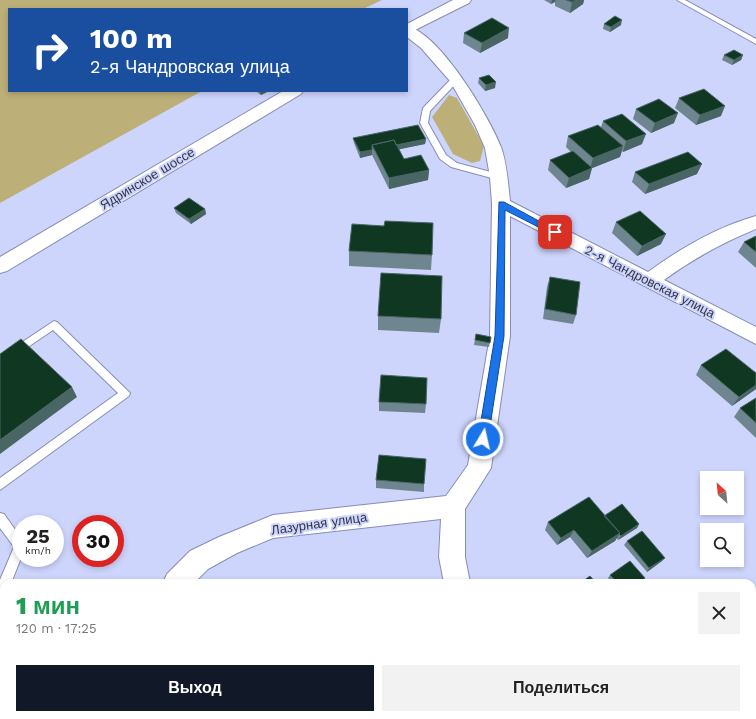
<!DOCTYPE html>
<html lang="ru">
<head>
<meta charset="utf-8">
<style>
  :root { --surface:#fff; --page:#f2f2f2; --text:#222; --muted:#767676; --accent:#111827 }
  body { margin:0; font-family:"Work Sans",sans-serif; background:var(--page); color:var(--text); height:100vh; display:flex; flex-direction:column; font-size:15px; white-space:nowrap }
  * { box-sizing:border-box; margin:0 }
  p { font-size:13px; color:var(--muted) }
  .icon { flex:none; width:22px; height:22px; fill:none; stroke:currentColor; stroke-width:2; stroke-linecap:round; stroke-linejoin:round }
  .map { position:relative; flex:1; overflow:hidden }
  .drawer { position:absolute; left:0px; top:579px; width:756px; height:140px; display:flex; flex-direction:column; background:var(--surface); border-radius:12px 12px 0 0; box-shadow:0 2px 6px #0003 }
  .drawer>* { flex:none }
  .top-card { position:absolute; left:8px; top:8px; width:400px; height:84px; border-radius:0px; box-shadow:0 2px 6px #0003; background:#1a4fa0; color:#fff; overflow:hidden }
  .needle { width:26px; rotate:333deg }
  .buttons { position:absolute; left:700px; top:471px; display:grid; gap:8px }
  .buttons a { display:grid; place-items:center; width:44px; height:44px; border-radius:0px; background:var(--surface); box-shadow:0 2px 6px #0003; font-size:20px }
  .speed { position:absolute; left:12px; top:515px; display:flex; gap:8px; font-size:20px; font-weight:700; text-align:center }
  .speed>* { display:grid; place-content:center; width:52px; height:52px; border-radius:50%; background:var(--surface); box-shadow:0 2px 6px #0003; line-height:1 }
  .speed small { font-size:10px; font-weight:400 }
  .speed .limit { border:6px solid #d22; background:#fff; color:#111 }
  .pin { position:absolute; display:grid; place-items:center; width:34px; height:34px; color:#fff; margin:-17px; border-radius:8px; box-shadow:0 2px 6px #0006 }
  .me { position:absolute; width:44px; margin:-22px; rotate:9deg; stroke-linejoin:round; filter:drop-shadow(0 0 3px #0008) }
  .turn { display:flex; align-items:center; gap:14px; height:84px; padding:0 16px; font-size:18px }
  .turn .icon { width:52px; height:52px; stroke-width:2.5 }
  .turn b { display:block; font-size:28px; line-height:34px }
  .round { display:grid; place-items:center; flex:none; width:42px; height:42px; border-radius:0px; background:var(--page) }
  .headline { display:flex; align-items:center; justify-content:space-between; height:68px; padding:0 16px }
  h1 { font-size:24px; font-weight:800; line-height:30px; color:#1e9e55 }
  .action { display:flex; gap:8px; margin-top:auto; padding:8px 16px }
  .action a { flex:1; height:46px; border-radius:0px; background:var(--accent); color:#fff; font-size:16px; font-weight:800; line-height:46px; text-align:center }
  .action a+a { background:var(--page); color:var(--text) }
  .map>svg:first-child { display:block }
</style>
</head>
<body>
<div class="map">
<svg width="756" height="719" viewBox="0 0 756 719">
  <rect width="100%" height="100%" fill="#ced5fd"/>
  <path fill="#bcaf78" d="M0 0H382L363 9H9V91H202L0 203Z
    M449 95 457 98 484 146 480 161 472 163 453 154 432 117Z"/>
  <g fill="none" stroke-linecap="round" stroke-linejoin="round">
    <defs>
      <path id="service" d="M677 0H685L756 39V44Z
        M453 77 460 79 430 111 428 123 446 155 457 163 502 175V179L499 180 451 167 440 159 420 123 423 108Z
        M54 321 57 322 130 393 129 396 0 490V478L118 393 53 330 0 366V357Z
        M0 513 4 514 21 538V558L11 583H4V600L0 602V580L14 547 0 528Z"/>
      <path id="minor" d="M407 26C440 34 489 116 501 147 507 164 508 183 510 201L648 272C681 248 717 227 756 216V229C722 243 694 258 664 280L756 327V344L510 216V336L491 468 465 509V557L470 583H444L439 557 441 519 273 538 237 553 208 569 194 583H163L167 574 190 551 219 537 273 515 446 496 468 465 490 336 492 204 490 177 485 148 475 125 450 81 421 48 407 37Z
        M50 715H80L79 719H49Z
        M485 715H514L515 719H486Z"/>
      <path id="primary" d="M453 0H471L469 3 407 34V24Z
        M283 91H303L301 94 7 271 0 273V257Z"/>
    </defs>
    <use href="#service" stroke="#878db2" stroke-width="2"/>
    <use href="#minor" stroke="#878db2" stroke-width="2"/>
    <use href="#primary" stroke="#878db2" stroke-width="2"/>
    <use href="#service" fill="#fff" fill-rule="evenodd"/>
    <use href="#minor" fill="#fff" fill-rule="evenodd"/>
    <use href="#primary" fill="#fff" fill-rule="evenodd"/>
  </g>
  <path fill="#6f8690" d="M544 0H584L583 4 570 13 555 6V2L551 4Z
    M604 24 621 25 610 32 603 29Z
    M464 33 508 38 480 53 463 43Z
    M724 55H743L741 60 732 65 722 60Z
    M479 78 495 88 485 91 478 83Z
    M257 91H269L261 95 257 92Z
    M679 98 721 116 696 125 675 108Z
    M636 109 674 123 651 133 633 119Z
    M603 121 642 144 623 152 622 151 620 157 592 168 589 179 566 188 548 170 550 160 571 152 566 147 568 136 601 127Z
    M353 138 426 139 425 144 399 149 404 159 429 170 428 180 389 189 372 155 360 158 354 143Z
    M635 172 697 174 645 194 632 182Z
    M174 208 205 209 206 214 191 224 176 213Z
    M616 222 661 244 637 256 612 233Z
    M756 236V268L738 252 744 242Z
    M349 251 432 255 431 270 349 266Z
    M550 277 576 315 573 324 543 319 547 287Z
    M378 316 441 319 439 333 378 330Z
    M476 334 491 337 489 347 474 345Z
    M701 365 756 389 732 406 696 375Z
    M756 398V438L734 417 740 408Z
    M379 402 426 404 425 413 379 411Z
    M376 480 424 484V492L376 488Z
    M604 516 639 524 637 528 618 540 617 538 615 541 587 558 570 537 557 545 545 530 548 522Z
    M627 541 662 561 647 572 624 545Z
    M610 575 642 582 640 583H612L608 578Z
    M398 715H418L410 719H399Z"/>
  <path fill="#496664" d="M552 0H556L555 2 551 4Z
    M576 0H584L583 4 570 13 572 2Z
    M622 20 621 25 610 32 611 27Z
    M509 28 508 38 480 53 482 43Z
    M743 55 741 60 732 65 734 60Z
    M496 82 495 88 485 91 486 85Z
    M260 91H269L261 95Z
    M725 106 721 116 696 125 700 115Z
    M678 113 674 123 651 133 655 123Z
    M646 134 642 144 623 152 626 141Z
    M426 139 425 144 377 154 374 149Z
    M623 146 620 157 590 169 593 158Z
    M372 150V155L360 158V152Z
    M702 164 697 174 645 194 649 184Z
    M592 168 589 179 566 188 569 178Z
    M429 170 428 180 389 189V178Z
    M205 209 206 214 191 224 189 219Z
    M666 234 661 244 637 256 642 246Z
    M756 385V389L732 406 739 397Z
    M72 387 77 397 0 454V440Z
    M639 524 637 528 618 540 621 536Z
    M574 530 570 537 557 545 561 538Z
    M620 533 615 541 587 558 592 551Z
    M665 558 662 561 647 572 649 568Z
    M410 715H418L410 719H403Z"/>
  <path fill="#103722" stroke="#496664" d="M566 0H576L572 2Z
    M615 16 622 20 611 27 604 24Z
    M492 18 509 28 482 43 464 33Z
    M734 50 743 55 734 60 724 55Z
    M489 75 496 82 486 85 479 78Z
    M704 89 725 106 700 115 679 98Z
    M659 99 678 113 655 123 636 109Z
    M622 114 646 134 626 141 603 121Z
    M418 125 426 139 396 145 394 140 372 145V150L360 152 353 138Z
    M598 125 623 146 593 158 568 136Z
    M394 140 404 159 421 155 429 170 389 178 372 145Z
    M573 151 592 168 569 178 550 160Z
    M688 152 702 164 649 184 635 172Z
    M189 198 205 209 189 219 174 208Z
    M640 211 666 234 642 246 616 222Z
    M385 221 433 223 432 255 349 251 352 224 384 226Z
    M756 236V252L744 242Z
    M381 273 442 276 441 319 378 316Z
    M550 277 580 282 576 315 545 309Z
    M476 334 491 337 490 343 475 340Z
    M21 339 72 387 0 440V354Z
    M726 349 756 373V385L739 397 701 365Z
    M381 375 427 378 426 404 379 402Z
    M756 398V423L740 408Z
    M379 455 426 459 424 484 376 480Z
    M589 497 620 533 592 551 574 530 561 538 548 522Z
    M622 504 639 524 621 536 619 534 620 533 604 516Z
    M642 531 665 558 649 568 627 541Z
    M630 561 645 578 638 583H613L616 581 610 575Z
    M590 576 596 583H580Z
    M752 650 756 655V664L752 666Z
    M752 712 756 717V719H692L699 715H752Z
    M400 715H410L403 719H402Z
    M446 715H452L454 719H438Z
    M599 715H628L631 719H592Z"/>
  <path fill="#1a73e8" stroke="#114b97" d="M499 202H504L559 232 558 234H552L505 210 504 336 488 439 483 443 478 439 495 336Z"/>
  <g text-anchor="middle" stroke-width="4" stroke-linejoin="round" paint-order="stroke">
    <g font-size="13" fill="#333545" stroke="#ced5fd">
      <text transform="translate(147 178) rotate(-31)" y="5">Ядринское шоссе</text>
      <text transform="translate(650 281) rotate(27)" y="5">2-я Чандровская улица</text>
      <text transform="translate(319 523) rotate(-8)" y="5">Лазурная улица</text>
    </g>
  </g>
</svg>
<div class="buttons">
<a><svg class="needle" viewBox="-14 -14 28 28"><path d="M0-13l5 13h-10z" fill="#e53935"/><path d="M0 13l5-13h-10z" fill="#767676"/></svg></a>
<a><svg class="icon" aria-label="search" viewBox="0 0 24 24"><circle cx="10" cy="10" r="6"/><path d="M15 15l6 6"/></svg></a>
</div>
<div class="speed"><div>25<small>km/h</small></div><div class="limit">30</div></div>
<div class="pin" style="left:555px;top:232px;background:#d93025"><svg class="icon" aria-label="arrive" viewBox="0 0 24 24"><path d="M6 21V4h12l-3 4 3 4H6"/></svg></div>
<svg class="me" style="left:483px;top:439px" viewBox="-20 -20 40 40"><circle r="17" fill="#1a73e8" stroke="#fff" stroke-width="3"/><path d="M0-11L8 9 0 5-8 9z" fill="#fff"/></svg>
<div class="top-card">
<div class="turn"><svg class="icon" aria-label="right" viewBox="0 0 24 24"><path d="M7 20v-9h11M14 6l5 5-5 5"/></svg><div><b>100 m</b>2-я Чандровская улица</div></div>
</div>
<section class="drawer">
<div class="headline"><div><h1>1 мин</h1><p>120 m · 17:25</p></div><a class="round"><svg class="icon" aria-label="close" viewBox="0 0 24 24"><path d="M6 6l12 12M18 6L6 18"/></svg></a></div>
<div class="action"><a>Выход</a><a>Поделиться</a></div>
</section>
</div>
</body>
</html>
